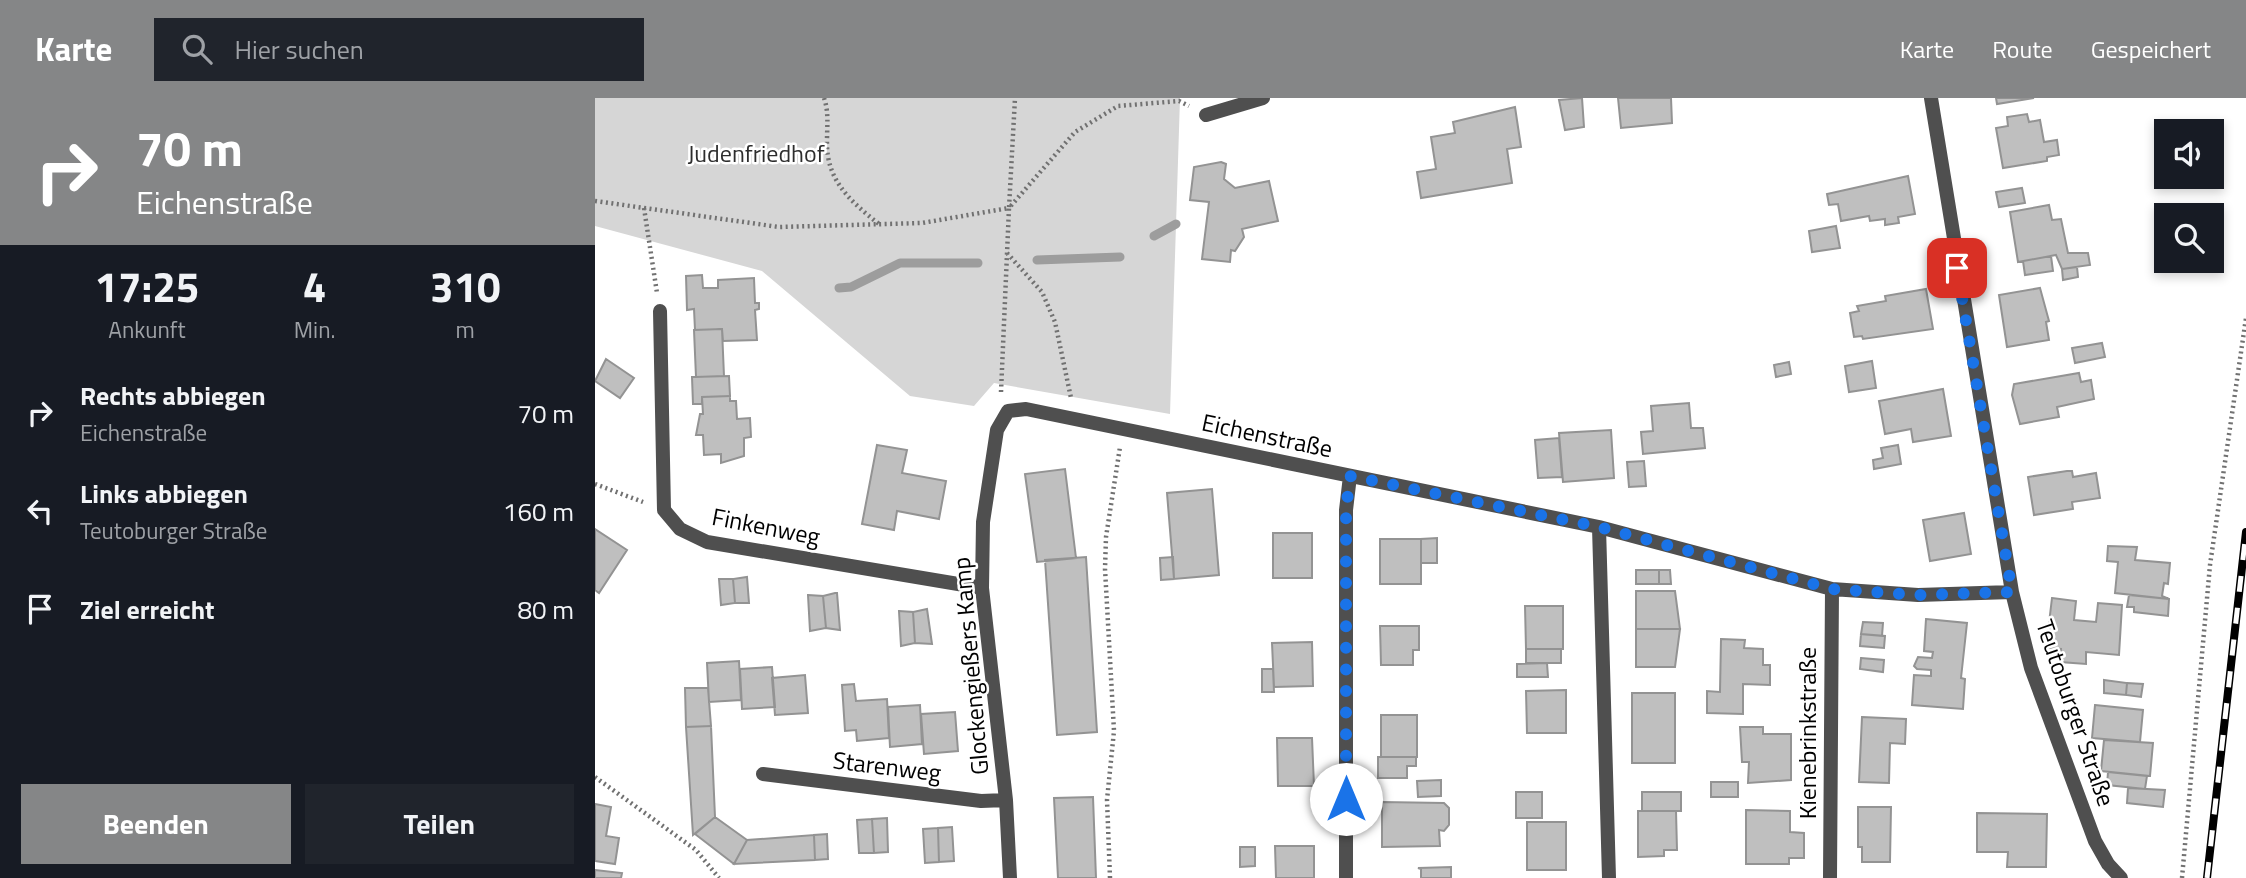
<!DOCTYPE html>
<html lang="de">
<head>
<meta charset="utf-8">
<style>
  :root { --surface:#171b24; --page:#20242c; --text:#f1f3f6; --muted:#9ea1a6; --accent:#858687 }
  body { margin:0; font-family:"Titillium Web",sans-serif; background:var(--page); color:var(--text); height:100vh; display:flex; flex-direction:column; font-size:26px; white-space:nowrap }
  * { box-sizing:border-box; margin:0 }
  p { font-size:23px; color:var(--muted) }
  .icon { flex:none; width:38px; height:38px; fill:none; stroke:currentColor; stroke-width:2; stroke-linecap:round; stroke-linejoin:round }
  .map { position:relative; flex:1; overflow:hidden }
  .drawer { display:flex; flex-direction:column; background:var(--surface); width:595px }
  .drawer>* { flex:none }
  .hud { background:#858687; color:#fff; overflow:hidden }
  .controls { position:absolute; left:1559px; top:21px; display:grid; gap:14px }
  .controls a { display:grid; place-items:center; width:70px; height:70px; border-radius:0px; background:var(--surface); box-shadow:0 4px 10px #0003; font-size:35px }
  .pin { position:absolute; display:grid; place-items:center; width:60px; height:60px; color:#fff; margin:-30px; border-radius:14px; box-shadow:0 4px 10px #0006 }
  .me { position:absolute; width:77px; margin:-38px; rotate:0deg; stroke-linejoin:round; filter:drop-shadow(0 0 5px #0008) }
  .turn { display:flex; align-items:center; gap:24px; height:147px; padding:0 21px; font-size:32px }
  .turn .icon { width:91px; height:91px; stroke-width:2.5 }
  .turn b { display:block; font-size:49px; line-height:60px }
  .eta { display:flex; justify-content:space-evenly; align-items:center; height:119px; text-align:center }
  .eta b { font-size:42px; font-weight:700; line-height:49px }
  .button { display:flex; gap:14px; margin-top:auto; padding:14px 21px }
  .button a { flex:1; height:80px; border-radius:0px; background:var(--accent); color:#fff; font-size:28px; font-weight:700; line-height:80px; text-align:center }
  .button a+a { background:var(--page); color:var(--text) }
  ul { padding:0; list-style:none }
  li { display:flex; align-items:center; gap:21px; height:98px; padding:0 21px }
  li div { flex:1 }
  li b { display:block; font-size:26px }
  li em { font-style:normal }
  header { display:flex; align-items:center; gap:42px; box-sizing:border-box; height:98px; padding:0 35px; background:var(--accent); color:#fff }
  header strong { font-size:33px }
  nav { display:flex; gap:38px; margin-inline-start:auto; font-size:24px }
  .search { width:490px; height:63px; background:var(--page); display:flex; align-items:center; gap:18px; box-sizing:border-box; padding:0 24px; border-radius:0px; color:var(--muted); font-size:26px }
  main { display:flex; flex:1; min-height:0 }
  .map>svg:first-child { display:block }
</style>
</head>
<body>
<header>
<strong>Karte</strong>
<div class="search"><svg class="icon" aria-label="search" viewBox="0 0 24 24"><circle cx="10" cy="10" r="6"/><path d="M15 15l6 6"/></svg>Hier suchen</div>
<nav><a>Karte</a><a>Route</a><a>Gespeichert</a></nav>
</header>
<main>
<section class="drawer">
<div class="hud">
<div class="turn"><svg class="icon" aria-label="right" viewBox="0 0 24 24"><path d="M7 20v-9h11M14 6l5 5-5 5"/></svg><div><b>70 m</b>Eichenstraße</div></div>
</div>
<div class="eta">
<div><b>17:25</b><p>Ankunft</p></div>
<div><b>4</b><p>Min.</p></div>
<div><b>310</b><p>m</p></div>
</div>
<ul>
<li><svg class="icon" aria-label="right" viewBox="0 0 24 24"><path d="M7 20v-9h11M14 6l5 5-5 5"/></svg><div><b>Rechts abbiegen</b><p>Eichenstraße</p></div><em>70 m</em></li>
<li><svg class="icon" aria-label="left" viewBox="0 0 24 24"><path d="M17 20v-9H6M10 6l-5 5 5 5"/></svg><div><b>Links abbiegen</b><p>Teutoburger Straße</p></div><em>160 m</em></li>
<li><svg class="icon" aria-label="arrive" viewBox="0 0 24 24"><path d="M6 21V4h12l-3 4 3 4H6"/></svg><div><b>Ziel erreicht</b></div><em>80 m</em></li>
</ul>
<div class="button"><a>Beenden</a><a>Teilen</a></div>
</section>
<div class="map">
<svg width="1651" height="780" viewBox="0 0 1651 780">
  <rect width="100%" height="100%" fill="#fff"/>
  <path fill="#d6d6d6" d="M0 0H585L575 316 399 285 379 308 315 298 167 173 0 128Z"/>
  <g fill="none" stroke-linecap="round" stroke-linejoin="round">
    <path stroke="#9d9d9d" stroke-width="9" d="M559 138 581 126
      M442 162 525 159
      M244 190 256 189 305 165H383"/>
  </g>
  <path fill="#bfbfbf" stroke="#939393" stroke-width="2" d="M987 0 989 29 970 32 964 2Z
    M1023 0H1076L1077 25 1026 30Z
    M1401 0H1439L1402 6Z
    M920 9 926 49 912 51 917 85 826 100 822 74 841 71 836 39 860 35 858 24Z
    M1432 16 1434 24 1445 22 1449 44 1462 42 1464 57 1452 59V63L1408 70 1401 30 1413 28 1412 19Z
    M626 64 631 66 629 81 640 90 674 83 683 123 647 131 649 139 640 153 636 152 635 164 607 161 614 104 595 102 599 69Z
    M1313 78 1320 116 1303 119 1304 125 1290 127V121L1275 123 1274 118 1246 123 1243 106 1234 107 1232 96Z
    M1427 90 1430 105 1404 109 1401 94Z
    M1454 107 1457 122 1466 121 1473 155H1493L1495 167 1467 171 1461 157 1423 164 1415 114Z
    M1241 128 1245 150 1217 154 1214 133Z
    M1456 158 1458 173 1430 177 1428 163Z
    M1482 169 1483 179 1468 182 1467 171Z
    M107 177 108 190H123V182L159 180 160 205H164V211L160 212 162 242 128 243 127 231 100 232 99 211 92 212 91 178Z
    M1445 190 1454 223 1451 224 1454 242 1412 249 1404 197Z
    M1331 191 1338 231 1268 241 1267 238 1259 239 1255 215 1264 213 1262 208 1291 203 1290 198Z
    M127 231 129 278 101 279 99 232Z
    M1507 245 1510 259 1480 265 1477 250Z
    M11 261 39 280 25 300 0 283Z
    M1277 263 1281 290 1254 294 1250 268Z
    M1194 264 1196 276 1181 279 1179 267Z
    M1484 275 1486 284 1496 282 1499 301 1462 309 1464 319 1425 326 1417 297 1419 286Z
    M134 278 135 298 107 299V306H98L97 279Z
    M1348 291 1356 338 1318 344 1316 331 1290 336 1284 303Z
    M135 298V303H141L142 321 155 320 156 339 149 340V358L126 365V356L109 357 108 337H101L105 316H108L107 299Z
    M1094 305 1096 330H1108L1110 350 1048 356 1046 334 1058 333 1056 308Z
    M1016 332 1019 380 968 384 964 335Z
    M964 340 967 379 943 380 940 342Z
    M282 347 312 352 307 375 351 383 344 421 302 413 299 432 267 426Z
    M1303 347 1306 366 1279 371 1278 362 1288 360 1286 350Z
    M1049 363 1051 388 1034 389 1032 364Z
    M470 371 481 460 442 464 430 376Z
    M1472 373H1477L1478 379 1501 375 1505 400 1477 404 1478 411 1439 417 1433 379Z
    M617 391 624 477 579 481 572 395Z
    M1369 415 1376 456 1335 463 1328 422Z
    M0 431 32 452 4 495 0 492Z
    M678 435H717V480H678Z
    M842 440V465H826V441Z
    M785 441H826V486H785Z
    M1513 448 1542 449 1540 462 1575 465 1573 486 1569 485 1567 498 1574 501 1520 495 1523 464 1512 463Z
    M491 459 502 634 462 637 450 462Z
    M578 459 579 481 566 482 565 460Z
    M1041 472H1064V486H1041Z
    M1064 472H1075L1076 486H1064Z
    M152 479 154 505H140L138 481Z
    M124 481H138L140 505 126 507Z
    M1041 493H1080L1085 531H1041Z
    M240 495H242L245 532 231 530 228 498Z
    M213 497 228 498 231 530 215 533Z
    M1534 497 1574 501 1573 518 1539 514V509H1532Z
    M1457 500 1481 503 1479 522 1501 524 1503 505 1527 507 1524 557 1491 554V566L1465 564 1466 551 1451 550Z
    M930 508H968V551H931Z
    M332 511 337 546 320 545 318 514Z
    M304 513 318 514 320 545 306 548Z
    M1331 521 1372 525 1366 580 1370 581 1368 611 1317 607 1319 577 1336 578V572L1322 571 1319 568 1323 559 1337 560 1338 554 1329 553Z
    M1268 524 1288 525 1287 538 1266 536Z
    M785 528H824V552H818V567H786Z
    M1041 531H1085L1080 569H1041Z
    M1266 536 1290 538 1289 550 1265 548Z
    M1126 541 1150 542 1149 550 1168 551V567H1175V587L1148 586V616L1112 615V593L1125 594Z
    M717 544 718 588 679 589 677 545Z
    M931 551H966V565H931Z
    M1266 560 1289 562 1288 574 1265 571Z
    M144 563 146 602 114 604 112 565Z
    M952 565 953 579H922V566Z
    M177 569 180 609 147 611 145 571Z
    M667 571H678L679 594H667Z
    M210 577 213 615 180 617 177 580Z
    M1509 582 1532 585 1531 597 1509 595Z
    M1532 585 1548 586 1546 599 1531 597Z
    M259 586 261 603 292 601 294 640 262 643 261 632 250 633 247 587Z
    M90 590H113L116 628 91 629Z
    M971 592V635H932L931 593Z
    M1037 595H1080V665H1037Z
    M325 607 327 646 295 649 293 609Z
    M1500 607 1548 612 1545 644 1497 640Z
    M360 614 363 653 329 656 326 616Z
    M786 617H822V659H786Z
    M1267 619 1311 621 1310 646 1295 645 1294 685 1264 684Z
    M116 628 120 719 98 737 91 629Z
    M1145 629H1168V636H1196V682L1153 685 1154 664H1147Z
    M682 640H717L719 688H683Z
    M1509 642 1558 645 1555 678 1506 673Z
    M783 659H821V668H812V680H783Z
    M1513 674 1552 678 1550 691 1512 687Z
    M846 682V698L823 699 822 683Z
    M1116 684H1143V699H1116Z
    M1533 690 1570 692 1568 709 1532 705Z
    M921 694H947V720H921Z
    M1047 694H1086V713H1047Z
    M498 699 501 780H463L459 700Z
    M787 704 849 705 854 710V727L849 733 844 732 845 748 787 749Z
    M0 706 16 709 11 738 24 740 20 766 0 763Z
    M1263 709H1296L1295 764H1267V749H1263Z
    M1151 712 1195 713V734L1209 735V760H1194V766H1151Z
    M1043 713H1081L1082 752H1069V758L1043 759Z
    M1382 715 1452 716 1451 769H1412L1413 754H1382Z
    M120 719 152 742 139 766 100 736Z
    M292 720 293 754 279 755 277 721Z
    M277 721 279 755H264L262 722Z
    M932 724H971V772H932Z
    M357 729 359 763 344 764 343 730Z
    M343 730 344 764 330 765 328 731Z
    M232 736 233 761 220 762 219 737Z
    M219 737 220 762 139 766 152 742Z
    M680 748H719V780H681Z
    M645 749H660V768L645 769Z
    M856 769V780H826V771L823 770Z
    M0 772 27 775 26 780H0Z"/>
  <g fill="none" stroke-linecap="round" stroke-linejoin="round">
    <path stroke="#717171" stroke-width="4.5" stroke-dasharray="2 3.5" stroke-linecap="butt" d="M229 0C234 14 232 28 232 43 231 82 255 103 284 126
      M0 103 184 129 327 125 414 110 420 0
      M49 110 62 195
      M412 155 447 194 460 224 476 300
      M406 294 414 110 480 34 523 8 584 3 594 8
      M0 386 48 404
      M0 679 101 752 124 780
      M515 780 512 702 519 633 510 471 511 439 525 349
      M1587 780 1615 467 1651 220"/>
    <path stroke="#4f4f4f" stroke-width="14" d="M1336 0 1417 494 1436 570 1500 743 1513 766 1526 780
      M611 17 668 0
      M65 213 69 412 85 431 112 444 387 490
      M1004 429 1014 780
      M168 676 386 703 411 702
      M415 780 411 702 387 490 388 424 402 332 413 313 431 311 1004 429 1237 491 1323 497 1417 494
      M751 780V412L755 378
      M1235 780 1237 491"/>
    <defs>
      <path id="rail" d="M1612 780 1651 434"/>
    </defs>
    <use href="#rail" stroke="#000" stroke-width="8"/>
    <use href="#rail" stroke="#fff" stroke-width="5" stroke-dasharray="16" stroke-linecap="butt"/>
  </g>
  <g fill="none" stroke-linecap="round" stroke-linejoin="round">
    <path stroke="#1a73e8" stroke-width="12" stroke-dasharray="0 21.6" d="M751 701V412L755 378 1004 429 1237 491 1323 497 1417 494 1362 170"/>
  </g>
  <g text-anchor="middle" stroke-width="5" stroke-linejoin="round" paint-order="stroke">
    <g font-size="24" fill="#2d2d2d" stroke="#fff">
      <text x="161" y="64">Judenfriedhof</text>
    </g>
    <g font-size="24" fill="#000" stroke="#fff">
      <text transform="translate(672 338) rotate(12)" y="8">Eichenstraße</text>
      <text transform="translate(171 429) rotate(11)" y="8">Finkenweg</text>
      <text transform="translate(376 568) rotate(-95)" y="8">Glockengießers Kamp</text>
      <text transform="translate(1480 615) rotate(71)" y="8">Teutoburger Straße</text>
      <text transform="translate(1213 635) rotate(-90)" y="8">Kienebrinkstraße</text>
      <text transform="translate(292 669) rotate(7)" y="8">Starenweg</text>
    </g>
  </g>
</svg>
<div class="controls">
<a><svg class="icon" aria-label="sound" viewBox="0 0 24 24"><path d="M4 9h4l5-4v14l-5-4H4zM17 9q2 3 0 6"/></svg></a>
<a><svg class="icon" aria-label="search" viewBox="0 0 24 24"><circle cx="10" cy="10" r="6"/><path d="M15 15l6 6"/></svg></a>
</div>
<div class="pin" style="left:1362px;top:170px;background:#d93025"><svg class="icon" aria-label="arrive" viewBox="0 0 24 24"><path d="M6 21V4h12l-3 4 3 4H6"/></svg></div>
<svg class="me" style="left:751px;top:701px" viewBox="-20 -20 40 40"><circle r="19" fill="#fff"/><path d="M0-13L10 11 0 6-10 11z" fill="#1a73e8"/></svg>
</div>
</main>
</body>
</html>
